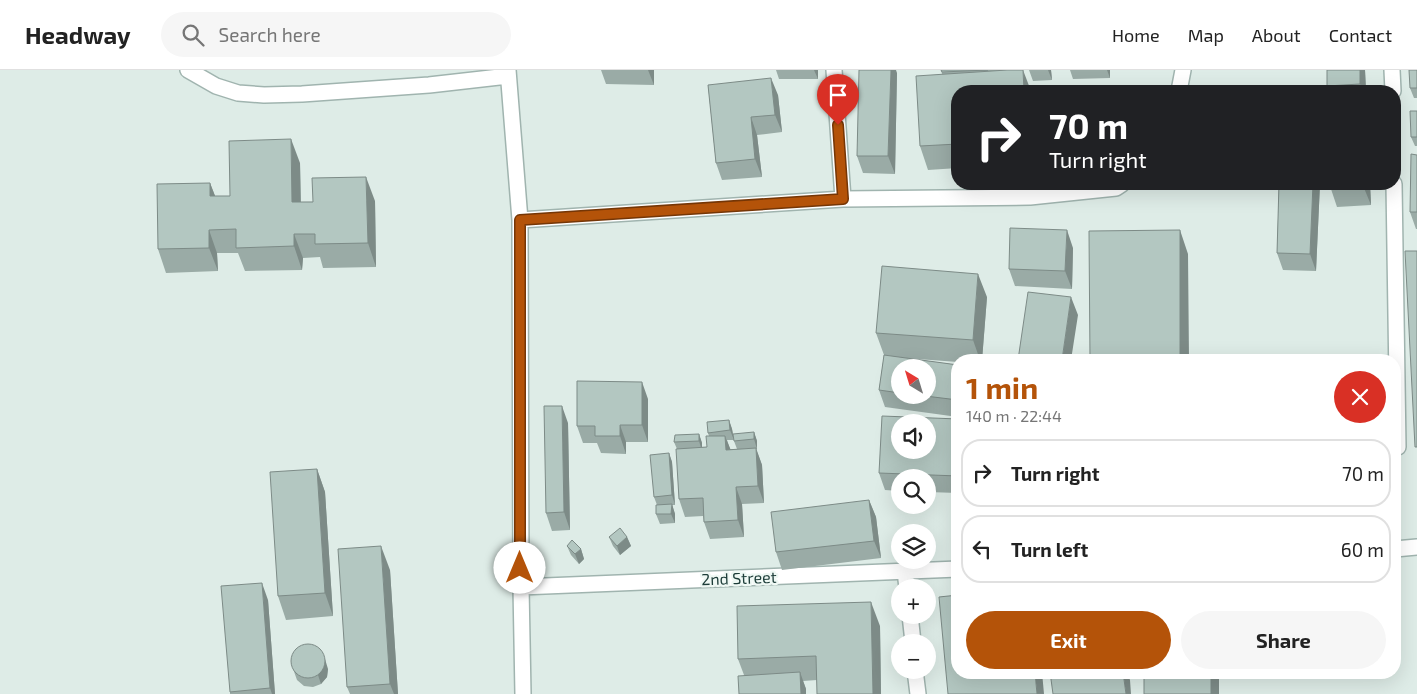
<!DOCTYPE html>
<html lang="en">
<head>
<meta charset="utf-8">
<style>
  :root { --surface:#fff; --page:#f6f6f6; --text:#222; --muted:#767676; --line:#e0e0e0; --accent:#b45309 }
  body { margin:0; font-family:"Exo 2",sans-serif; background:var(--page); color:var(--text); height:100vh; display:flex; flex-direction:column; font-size:19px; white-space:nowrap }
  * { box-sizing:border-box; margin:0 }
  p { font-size:16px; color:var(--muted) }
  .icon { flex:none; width:28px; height:28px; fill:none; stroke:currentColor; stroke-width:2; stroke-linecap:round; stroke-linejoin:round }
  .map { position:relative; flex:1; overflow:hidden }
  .side { position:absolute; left:951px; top:284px; width:450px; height:325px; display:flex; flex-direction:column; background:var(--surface); border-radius:20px; box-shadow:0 5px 20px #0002 }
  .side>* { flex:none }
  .top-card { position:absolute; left:951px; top:15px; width:450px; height:105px; border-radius:20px; box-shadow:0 5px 20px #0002; background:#202124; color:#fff; overflow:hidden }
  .needle { width:32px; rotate:322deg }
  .fabs { position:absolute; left:891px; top:289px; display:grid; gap:10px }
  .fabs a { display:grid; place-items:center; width:45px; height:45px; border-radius:50%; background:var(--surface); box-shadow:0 5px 20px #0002; font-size:25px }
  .pin { position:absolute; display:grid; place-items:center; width:42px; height:42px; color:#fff; margin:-51px -21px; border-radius:50% 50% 50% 0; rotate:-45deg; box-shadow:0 0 5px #0007 }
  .pin .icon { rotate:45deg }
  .me { position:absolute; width:55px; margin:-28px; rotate:0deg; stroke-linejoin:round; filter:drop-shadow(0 0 4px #0008) }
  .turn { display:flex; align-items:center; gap:18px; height:105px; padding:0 15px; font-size:22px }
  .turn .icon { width:65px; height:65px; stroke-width:2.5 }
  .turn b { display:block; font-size:35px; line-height:42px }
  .round { display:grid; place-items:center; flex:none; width:52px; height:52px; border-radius:26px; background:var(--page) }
  .head { display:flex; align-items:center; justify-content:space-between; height:85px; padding:0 15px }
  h1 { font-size:30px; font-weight:700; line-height:38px; color:var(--accent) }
  .action { display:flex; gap:10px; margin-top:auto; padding:10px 15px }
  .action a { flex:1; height:58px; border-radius:30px; background:var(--accent); color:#fff; font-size:20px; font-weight:700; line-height:58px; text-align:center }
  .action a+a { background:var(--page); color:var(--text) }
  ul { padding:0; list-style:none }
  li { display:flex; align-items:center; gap:15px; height:68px; margin:0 10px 8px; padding:0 5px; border:2px solid var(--line); border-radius:20px }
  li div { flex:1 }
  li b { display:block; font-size:19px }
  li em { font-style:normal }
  header { display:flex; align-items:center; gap:30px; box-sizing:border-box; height:70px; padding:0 25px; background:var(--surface); border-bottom:1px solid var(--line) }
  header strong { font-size:24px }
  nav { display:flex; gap:28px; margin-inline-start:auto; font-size:18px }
  .search { width:350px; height:45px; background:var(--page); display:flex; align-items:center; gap:12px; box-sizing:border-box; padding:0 18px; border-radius:28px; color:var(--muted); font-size:19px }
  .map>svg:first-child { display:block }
</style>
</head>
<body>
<header>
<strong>Headway</strong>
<div class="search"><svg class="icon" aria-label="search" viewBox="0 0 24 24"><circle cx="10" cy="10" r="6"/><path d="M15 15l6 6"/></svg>Search here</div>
<nav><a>Home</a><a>Map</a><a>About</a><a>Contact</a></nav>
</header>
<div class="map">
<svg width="1417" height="624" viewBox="0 0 1417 624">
  <rect width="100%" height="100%" fill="#deece7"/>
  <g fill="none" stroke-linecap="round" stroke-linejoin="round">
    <defs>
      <path id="minor" d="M188 0 216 16 238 23 264 25 302 24 429 15 508 6
        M508 0 520 150 521 517 523 624
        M834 0 843 129
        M1392 0 1393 21
        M1179 21 1183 0
        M1394 114 1398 377
        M520 150 843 129 1030 127 1116 118 1122 114
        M1395 479 1417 477
        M905 501 907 518
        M521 517 958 499
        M910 545 913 572
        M915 600 918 624"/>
    </defs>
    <use href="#minor" stroke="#a0b4af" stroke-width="18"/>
    <use href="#minor" stroke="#fff" stroke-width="15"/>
  </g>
  <path fill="#9aaba6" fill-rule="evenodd" d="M601 0H654V15L606 14Z
    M776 0H818V9H779Z
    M941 0H1023L958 21V98L928 100 920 76 942 4Z
    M1029 0H1051L1052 10 1033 11Z
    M1070 0H1110V8L1073 9Z
    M1365 0 1366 21H1329L1327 16Z
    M1417 0V28H1414L1410 18Z
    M897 3 895 104 863 103 857 86Z
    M708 15 778 25 782 62 757 65 762 107 722 110 716 93Z
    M1417 41V76H1415L1411 67Z
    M1417 85V159H1416L1410 142Z
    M300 93 301 132 375 131 376 197 323 198 320 187 303 188 302 200 245 201 238 183H217L218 201 166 203 158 179 210 113 215 126H230Z
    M1279 114H1320L1316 201 1283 200 1277 183Z
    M1370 114 1371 135 1337 137 1331 119Z
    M1073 178 1072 219 1015 216 1009 199Z
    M987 227 982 290H958V292L904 288 958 295V347L885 337 879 320 884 285 876 263ZM900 298 928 325H900Z
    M648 329V372H626V384L601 383 597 373H583L577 356Z
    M958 349V423L928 422V408H900V421L885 420 879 403Z
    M729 350 732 359 734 370H727L730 379H737L734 371 754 362 757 371V379H756L762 395 764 433 742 434 744 467 710 469 704 452 703 446 685 447 679 429 677 379 674 372 699 364 702 373V377H707L709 366 708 363Z
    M568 353 570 460 552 461 546 443Z
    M669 383 672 392 675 435H672L675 444V453L660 454 656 444 657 435 654 427Z
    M317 399 325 422 333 546 286 550 278 526Z
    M869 430 876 447 881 488 782 500 776 482Z
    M609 467H627L631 476 620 485 613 476Z
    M567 476 581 479 584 489 579 494 571 485Z
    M390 500 398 624H350L347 617Z
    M268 530 275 624H230V622Z
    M880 556 881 624H817V610L803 611 806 619V624H739L744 605 738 589Z
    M291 593 328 599 327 607 321 614 313 617 304 616 297 610Z"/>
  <path fill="#7d8b87" d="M648 0H654V15Z
    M814 0H818V9Z
    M891 0H896L897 3 895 104 888 86Z
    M1023 0 1031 21H1024Z
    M1048 0H1051L1052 10Z
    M1107 0H1110V8Z
    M1360 0H1365L1366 21H1363L1360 14Z
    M771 8 778 25 782 62 775 45Z
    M751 47 757 65 762 107 755 89Z
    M291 69 300 93 301 155 292 132Z
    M366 107 375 131 376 197 368 173Z
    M210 113 219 136 210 126Z
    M1313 114H1320L1316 201 1310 184Z
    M1364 114H1370L1371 135 1364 118Z
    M209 160 217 183 218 201 209 178Z
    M1067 160 1073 178 1072 219 1065 201Z
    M1180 160 1188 184 1189 290H1180Z
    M294 164 303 188 302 200 294 176Z
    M978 204 987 227 982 290H980L973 270Z
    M1071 227 1078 245 1071 290H1062Z
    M642 312 648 329V372L642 355Z
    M562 336 568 353 570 460 564 442Z
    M729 350 732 359 734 370 730 360Z
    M620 355 626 372V384L620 366Z
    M754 362 757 371V379L754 369Z
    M699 364 702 373V381L699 371Z
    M725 366 732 383 726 380Z
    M756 378 762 395 764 433 758 416Z
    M669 383 672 392 675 435 672 425Z
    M317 399 325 422 333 546 325 523Z
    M736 417 742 434 744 467 738 450Z
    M869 430 876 447 881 488 874 471Z
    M672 434 675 444V453L671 444Z
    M627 467 631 476 620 485 617 476Z
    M381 476 390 500 398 624H394L390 614Z
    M581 479 584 489 579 494 575 484Z
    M262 513 268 530 275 624H272L270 618Z
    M871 532 880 556 881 624H873Z
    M325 589 328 599 327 607 321 614 318 605Z
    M800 602 806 619V624H801Z
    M1035 602H1042L1044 624H1037Z
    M1123 602H1127L1130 610 1131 624H1126Z
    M1211 602H1219V624H1211Z"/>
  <path fill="#b3c7c1" stroke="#7d8b87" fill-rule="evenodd" d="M859 0H891L888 86H857Z
    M941 0H988L942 2Z
    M1007 0H1023L1024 21H958V74L920 76 916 6Z
    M1327 0H1360V14L1327 16Z
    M1409 0H1417V18H1410Z
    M771 8 775 45 751 47 755 89 716 93 708 15Z
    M1410 41H1417V67H1411Z
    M291 69 292 132H313L312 108 366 107 368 173 315 174V164H294V176L236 178V159L209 160V178L158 179 157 114 210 113V126H230L229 71Z
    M1411 84 1417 85V142H1410Z
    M1279 114H1313L1310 184 1277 183Z
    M1331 114H1364V118L1331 119Z
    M1010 158 1067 160 1065 201 1009 199Z
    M1180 160V290H1090L1089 161Z
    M1405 181H1417V377H1415Z
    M882 196 978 204 973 270 876 263Z
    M1028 222 1071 227 1062 290H1018Z
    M884 285 958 295V330L917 325H928V298H900V323L879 320Z
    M577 311 642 312V355H620V366H595V356H577Z
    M544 336H562L564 442 546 443Z
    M882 346 958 349V406L879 403ZM900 352H928V380H900Z
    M729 350 730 360 708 363 707 352Z
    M754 362V369L734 371 733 364Z
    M699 364V371L674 372 675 365Z
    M706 366H725L726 380 756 378 758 416 736 417 738 450 704 452 703 428 679 429 676 379 707 377Z
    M669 383 672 425 654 427 650 385Z
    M317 399 325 523 278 526 270 402Z
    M869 430 874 471 776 482 771 442Z
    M672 434 671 444H656V435Z
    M620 458 627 467 617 476 609 467Z
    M572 470 581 479 575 484 567 476Z
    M381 476 390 614 347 617 338 479Z
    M262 513 270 618 230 622 221 516Z
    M958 525V602H1035L1037 624H948L939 527Z
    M871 532 873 624H817L816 586 738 589 737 536Z
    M291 591a17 17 0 1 1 34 0a17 17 0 1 1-34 0Z
    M800 602 801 624H739L738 606Z
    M1050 602H1123L1126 624H1053Z
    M1144 602H1211V624H1144Z"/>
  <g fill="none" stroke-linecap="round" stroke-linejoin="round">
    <defs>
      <path id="route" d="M520 498V150L843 129 838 55"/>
    </defs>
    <use href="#route" stroke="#753606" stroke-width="12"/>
    <use href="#route" stroke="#b45309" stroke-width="9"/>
  </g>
  <g text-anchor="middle" stroke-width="4.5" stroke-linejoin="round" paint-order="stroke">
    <g font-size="16" fill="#1d3d39" stroke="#eff8f4">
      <text transform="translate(739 508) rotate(-2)" y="6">2nd Street</text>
    </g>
  </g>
</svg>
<div class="fabs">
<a><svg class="needle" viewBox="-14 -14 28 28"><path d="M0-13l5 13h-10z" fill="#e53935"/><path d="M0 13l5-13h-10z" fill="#767676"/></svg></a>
<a><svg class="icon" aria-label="sound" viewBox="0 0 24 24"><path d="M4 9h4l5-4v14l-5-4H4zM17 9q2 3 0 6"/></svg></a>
<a><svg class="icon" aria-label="search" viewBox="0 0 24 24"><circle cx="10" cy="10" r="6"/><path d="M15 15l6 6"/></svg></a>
<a><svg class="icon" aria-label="layers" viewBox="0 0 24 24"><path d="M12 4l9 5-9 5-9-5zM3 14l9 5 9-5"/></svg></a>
<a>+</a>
<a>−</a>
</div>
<div class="pin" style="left:838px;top:55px;background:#d93025"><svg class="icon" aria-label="arrive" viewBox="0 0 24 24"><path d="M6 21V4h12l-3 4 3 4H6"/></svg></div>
<svg class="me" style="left:520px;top:498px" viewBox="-20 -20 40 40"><circle r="19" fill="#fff"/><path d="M0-13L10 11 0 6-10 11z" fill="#b45309"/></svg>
<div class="top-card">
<div class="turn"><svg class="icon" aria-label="right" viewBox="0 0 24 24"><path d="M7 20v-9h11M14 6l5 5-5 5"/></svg><div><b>70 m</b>Turn right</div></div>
</div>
<section class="side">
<div class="head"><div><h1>1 min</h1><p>140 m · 22:44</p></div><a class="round" style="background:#d93025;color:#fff"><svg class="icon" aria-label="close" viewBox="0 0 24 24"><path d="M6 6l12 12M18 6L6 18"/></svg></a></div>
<ul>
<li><svg class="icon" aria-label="right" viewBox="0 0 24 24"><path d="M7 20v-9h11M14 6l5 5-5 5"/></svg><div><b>Turn right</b></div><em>70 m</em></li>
<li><svg class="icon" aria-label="left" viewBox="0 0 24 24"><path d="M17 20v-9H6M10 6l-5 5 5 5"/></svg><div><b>Turn left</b></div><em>60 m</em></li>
</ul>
<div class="action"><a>Exit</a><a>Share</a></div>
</section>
</div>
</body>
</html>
